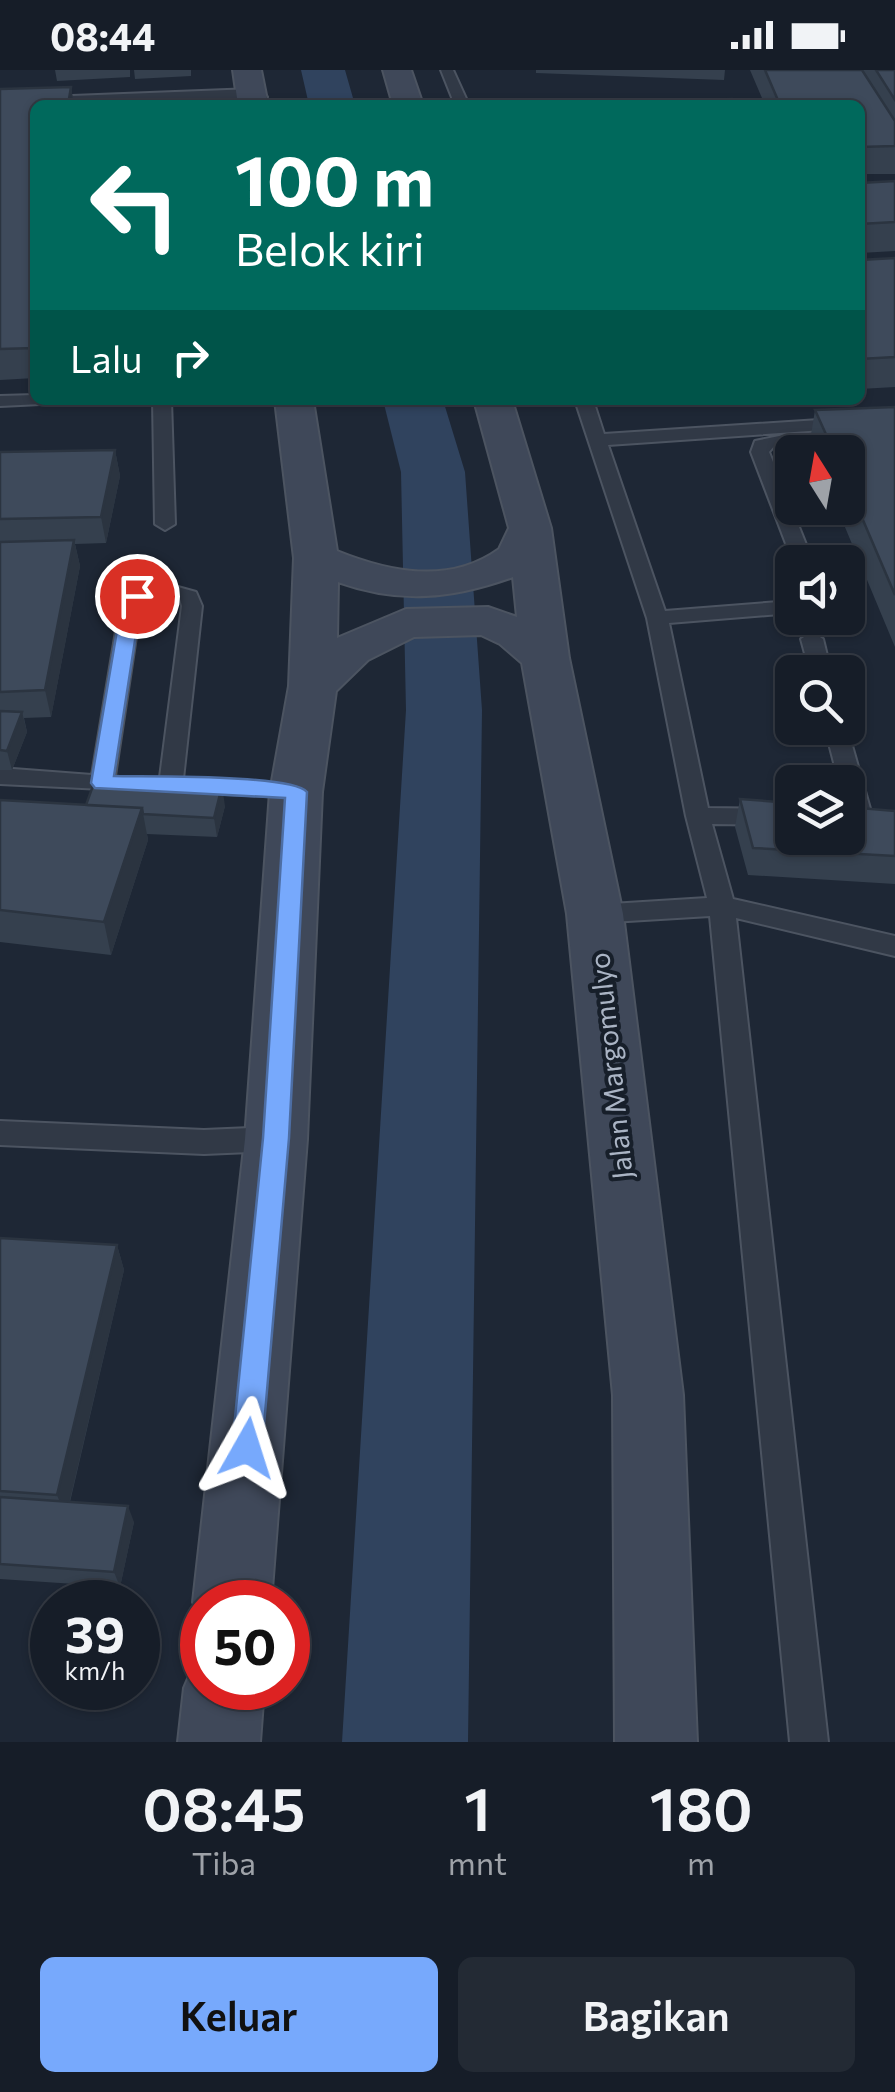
<!DOCTYPE html>
<html lang="id">
<head>
<meta charset="utf-8">
<style>
  :root { --surface:#161d28; --page:#232a34; --text:#f1f3f6; --muted:#9ea2a8; --line:#353b45; --accent:#77a9fc }
  body { margin:0; font-family:Commissioner,sans-serif; background:var(--page); color:var(--text); height:100vh; display:flex; flex-direction:column; font-size:38px; white-space:nowrap }
  * { box-sizing:border-box; margin:0 }
  p { font-size:32px; color:var(--muted) }
  .icon { flex:none; width:55px; height:55px; fill:none; stroke:currentColor; stroke-width:2; stroke-linecap:round; stroke-linejoin:round }
  .map { position:relative; height:1672px; overflow:hidden }
  .sheet { display:flex; flex-direction:column; background:var(--surface); flex:1 }
  .sheet>* { flex:none }
  .hud { position:absolute; left:30px; top:30px; width:835px; height:305px; border-radius:15px; box-shadow:0 2px 8px #0004,0 0 0 2px var(--line); background:#00695c; color:#fff; overflow:hidden }
  .needle { width:65px; rotate:349deg }
  .fabs { position:absolute; left:775px; top:365px; display:grid; gap:20px }
  .fabs a { display:grid; place-items:center; width:90px; height:90px; border-radius:15px; background:var(--surface); box-shadow:0 2px 8px #0004,0 0 0 2px var(--line); font-size:50px }
  .speed { position:absolute; left:30px; top:1510px; display:flex; gap:20px; font-size:50px; font-weight:700; text-align:center }
  .speed>* { display:grid; place-content:center; width:130px; height:130px; border-radius:50%; background:var(--surface); box-shadow:0 2px 8px #0004,0 0 0 2px var(--line); line-height:1 }
  .speed small { font-size:25px; font-weight:400 }
  .speed .limit { border:15px solid #d22; background:#fff; color:#111 }
  .pin { position:absolute; display:grid; place-items:center; width:85px; height:85px; color:#fff; margin:-42px; border:5px solid #fff; border-radius:50%; box-shadow:0 2px 10px #0007 }
  .me { position:absolute; width:110px; margin:-55px; rotate:6deg; stroke-linejoin:round; filter:drop-shadow(0 0 8px #0008) }
  .turn { display:flex; align-items:center; gap:35px; height:210px; padding:0 40px; font-size:45px }
  .turn .icon { width:130px; height:130px; stroke-width:2.5 }
  .turn b { display:block; font-size:70px; line-height:85px }
  .then { display:flex; align-items:center; height:95px; padding:0 40px; background:#0003; gap:20px; font-size:38px }
  .eta { display:flex; justify-content:space-evenly; align-items:center; height:170px; text-align:center }
  .eta b { font-size:60px; font-weight:600; line-height:70px }
  .button { display:flex; gap:20px; margin-top:auto; padding:20px 40px }
  .button a { flex:1; height:115px; border-radius:15px; background:var(--accent); color:#111; font-size:40px; font-weight:600; line-height:115px; text-align:center }
  .button a+a { background:var(--page); color:var(--text) }
  .status { display:flex; justify-content:space-between; align-items:center; height:70px; padding:0 50px; background:var(--surface); direction:ltr }
  .status svg { height:28px; fill:currentColor }
  .map>svg:first-child { display:block }
</style>
</head>
<body>
<div class="status"><b>08:44</b><svg viewBox="0 0 49 12"><path d="M0 12V9h3v3zM5 12V6h3v6zM10 12V3h3v9zM15 12V0h3v12zM26 1h20v11H26zM47 4h2v5h-2z"/></svg></div>
<div class="map">
<svg width="895" height="1672" viewBox="0 0 895 1672">
  <rect width="100%" height="100%" fill="#1e2735"/>
  <g fill="none" stroke-linecap="round" stroke-linejoin="round">
    <path fill="#30435e" fill-rule="evenodd" d="M301 0H345L355 35H309Z
      M383 330H443L465 402 482 640 468 1672H342L406 640 401 402Z"/>
    <defs>
      <path id="service" d="M441 0H453L469 35H455Z
        M35 325V330H44L41 334 0 336V326Z
        M153 330H171L175 454 165 460 155 454Z
        M575 330H593L604 364 895 345V355L608 375 665 541 792 531V543L669 553 708 738 792 739V755L712 754 733 829 895 866V886L736 848 828 1672H790L710 846 595 853 586 851 582 844 586 837 595 835 707 828 686 746 647 548Z
        M789 364 795 365V373L775 375 769 382 813 492H793L751 382 755 371Z
        M167 514 196 522 202 536 183 709 296 714 308 722 304 728 163 721 159 715 182 536 180 529 160 526 141 534 115 706 123 708 127 714 123 720 0 714V698L92 705 121 531 137 519Z
        M812 562 823 569 831 602H810L801 569Z
        M825 658H847L873 749 869 755 861 757 849 749 848 712H839Z
        M0 1051 204 1060 276 1057 286 1061 290 1069 286 1077 276 1081 204 1084 0 1075Z"/>
      <path id="minor" d="M253 19 267 27 263 33 35 35V39L32 35 46 27Z"/>
      <path id="secondary" d="M233 0H261L268 35H238Z
        M383 0H411L423 35H393Z
        M275 330H313L337 481C389 502 449 515 499 479L509 458 474 330H512L551 458 569 588 623 844 683 1325 697 1672H615L613 1325 567 844 522 593 500 574 481 565 414 567 368 590 336 621 322 722 307 1069 271 1532H202V1554L193 1532 245 1069 270 722 289 616 294 488ZM513 507 517 547 488 537 406 539 337 568 338 512C400 534 452 529 513 507Z
        M202 1587V1618H264L260 1672H178L184 1618 196 1590Z"/>
    </defs>
    <use href="#service" stroke="#4c5461" stroke-width="4"/>
    <use href="#minor" stroke="#4c5461" stroke-width="4"/>
    <use href="#secondary" stroke="#4c5461" stroke-width="4"/>
    <use href="#service" fill="#313946" fill-rule="evenodd"/>
    <use href="#minor" fill="#313946" fill-rule="evenodd"/>
    <use href="#secondary" fill="#3f4859" fill-rule="evenodd"/>
  </g>
  <path fill="#35404e" d="M55 0H130V7L57 11Z
    M134 0H191V6L135 9Z
    M536 0H725L724 10 536 3Z
    M750 0H895V104H860V35H765Z
    M71 17 74 35H35V308L0 310V19Z
    M895 111V181L860 183V113Z
    M895 188V317L860 319V190Z
    M895 337V577L837 438H848V382H814L810 371 815 340Z
    M115 380 120 406 106 473 75 474 80 496 51 647 24 648 27 662 12 700H0V382Z
    M740 729 895 741V814L748 805 735 757Z
    M0 730 86 735 225 736 217 767 147 764 148 770 111 885 0 872Z
    M0 1168 117 1175 124 1200 70 1432 134 1452 120 1517 0 1509Z"/>
  <path fill="#2b3440" d="M71 17 74 35H68Z
    M115 380 120 406 106 473 101 447Z
    M74 470 80 496 51 647 45 620Z
    M22 642 27 662 12 700 7 681Z
    M222 716 225 736 217 767 214 748Z
    M142 738 148 770 111 885 104 852Z
    M117 1175 124 1200 66 1447 57 1425Z
    M128 1436 134 1452 120 1517 114 1502Z"/>
  <path fill="#3e4a5b" stroke="#2b3440" stroke-width="2.5" d="M765 0H862L895 51V76L860 77V35H780Z
    M876 0H895V30Z
    M71 17 68 35H35V278L0 279V19Z
    M732 29 736 35H648L647 32Z
    M895 111V152L860 154V113Z
    M895 188V287L860 289V190Z
    M895 337V525L848 415V382H834L815 340Z
    M115 380 101 447 0 449V382Z
    M74 470 45 620 0 622V472Z
    M0 641 22 642 7 681 0 680Z
    M95 710 222 716 214 748 143 744 142 738 86 735Z
    M740 729 792 733V768H848V737L895 741V786L753 778Z
    M0 730 142 738 104 852 0 840Z
    M0 1168 117 1175 57 1425 0 1421Z
    M0 1427 128 1436 114 1502 0 1494Z"/>
  <path fill="#77a9fc" stroke="#4d6ea4" stroke-width="2.5" d="M137 520 146 526 141 532 114 706C145 707 291 704 307 722L289 1068 262 1378 257 1388 247 1392 236 1388 232 1378 263 1068 285 728 95 718 91 713 122 531Z"/>
  <g text-anchor="middle" stroke-width="8" stroke-linejoin="round" paint-order="stroke">
    <g font-size="28" fill="#aab4c4" stroke="#171f2a">
      <text transform="translate(611 996) rotate(-96)" y="10">Jalan Margomulyo</text>
    </g>
  </g>
</svg>
<div class="fabs">
<a><svg class="needle" viewBox="-14 -14 28 28"><path d="M0-13l5 13h-10z" fill="#e53935"/><path d="M0 13l5-13h-10z" fill="#9ea2a8"/></svg></a>
<a><svg class="icon" aria-label="sound" viewBox="0 0 24 24"><path d="M4 9h4l5-4v14l-5-4H4zM17 9q2 3 0 6"/></svg></a>
<a><svg class="icon" aria-label="search" viewBox="0 0 24 24"><circle cx="10" cy="10" r="6"/><path d="M15 15l6 6"/></svg></a>
<a><svg class="icon" aria-label="layers" viewBox="0 0 24 24"><path d="M12 4l9 5-9 5-9-5zM3 14l9 5 9-5"/></svg></a>
</div>
<div class="speed"><div>39<small>km/h</small></div><div class="limit">50</div></div>
<div class="pin" style="left:137px;top:526px;background:#d93025"><svg class="icon" aria-label="arrive" viewBox="0 0 24 24"><path d="M6 21V4h12l-3 4 3 4H6"/></svg></div>
<svg class="me" style="left:247px;top:1378px" viewBox="-20 -20 40 40"><path d="M0-17L14 15 0 8-14 15z" fill="#77a9fc" stroke="#fff" stroke-width="4"/></svg>
<div class="hud">
<div class="turn"><svg class="icon" aria-label="left" viewBox="0 0 24 24"><path d="M17 20v-9H6M10 6l-5 5 5 5"/></svg><div><b>100 m</b>Belok kiri</div></div>
<div class="then">Lalu<svg class="icon" aria-label="right" viewBox="0 0 24 24"><path d="M7 20v-9h11M14 6l5 5-5 5"/></svg></div>
</div>
</div>
<section class="sheet">
<div class="eta">
<div><b>08:45</b><p>Tiba</p></div>
<div><b>1</b><p>mnt</p></div>
<div><b>180</b><p>m</p></div>
</div>
<div class="button"><a>Keluar</a><a>Bagikan</a></div>
</section>
</body>
</html>
